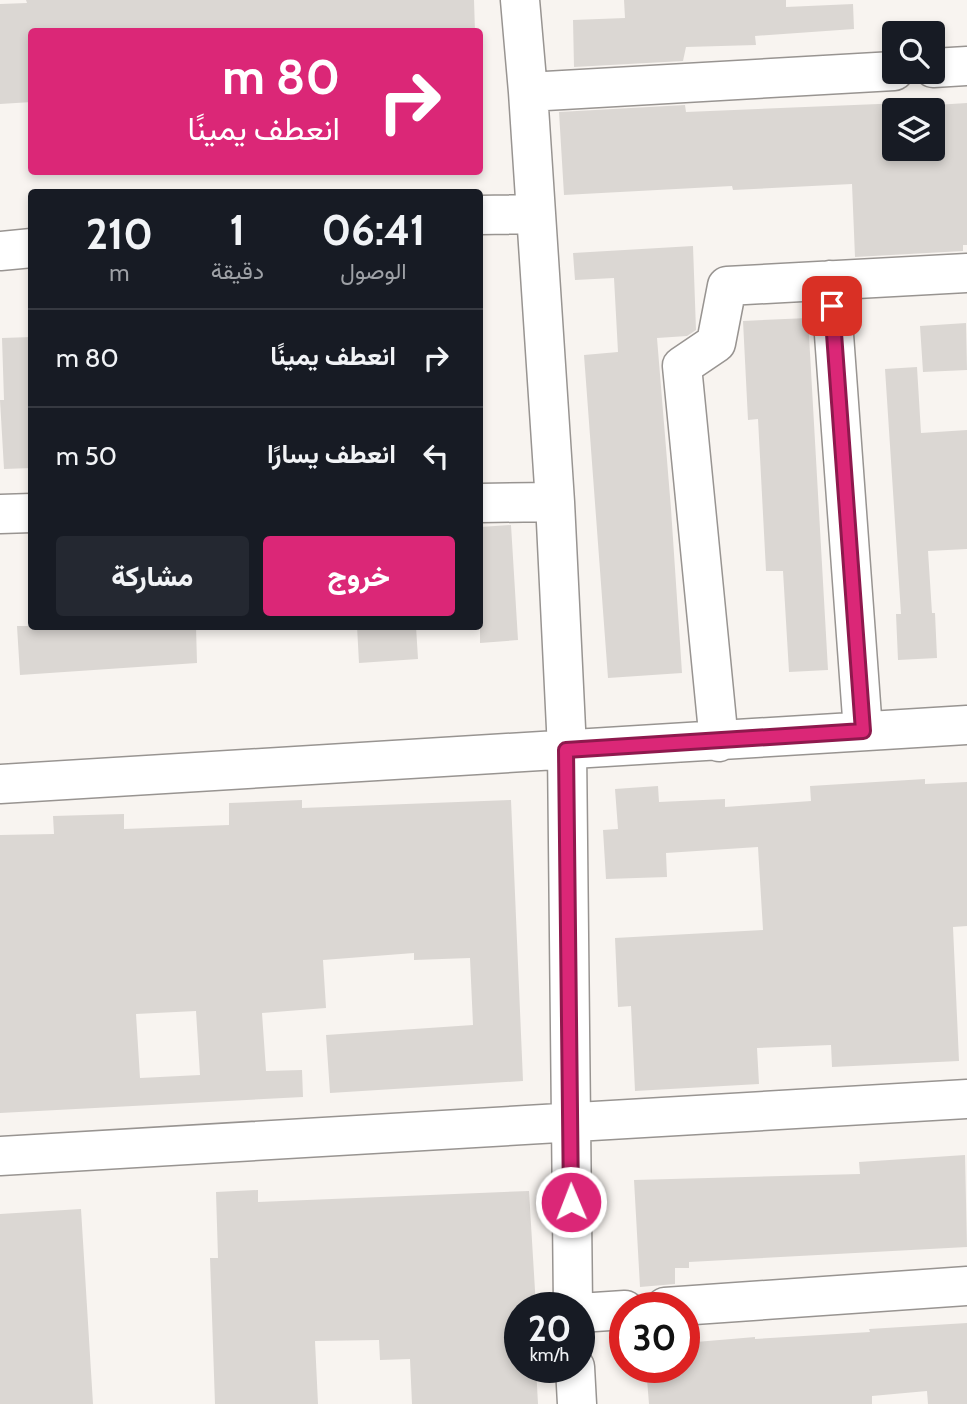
<!DOCTYPE html>
<html lang="ar">
<head>
<meta charset="utf-8">
<style>
  :root { --surface:#171b24; --page:#242831; --text:#f1f3f6; --muted:#9ea1a6; --line:#363941; --accent:#db2777 }
  body { margin:0; font-family:Cabin,Vazirmatn,sans-serif; background:var(--page); color:var(--text); direction:rtl; height:100vh; display:flex; flex-direction:column; font-size:26px; white-space:nowrap }
  * { box-sizing:border-box; margin:0 }
  p { font-size:23px; color:var(--muted) }
  .icon { flex:none; width:38px; height:38px; fill:none; stroke:currentColor; stroke-width:2; stroke-linecap:round; stroke-linejoin:round }
  .map { position:relative; flex:1; overflow:hidden; direction:ltr }
  .drawer { position:absolute; left:28px; top:189px; width:455px; height:441px; display:flex; flex-direction:column; background:var(--surface); border-radius:7px; box-shadow:0 4px 10px #0003; direction:rtl }
  .drawer>* { flex:none }
  .guide { position:absolute; left:28px; top:28px; width:455px; height:147px; border-radius:7px; box-shadow:0 4px 10px #0003; direction:rtl; background:#db2777; color:#fff; overflow:hidden }
  .controls { position:absolute; left:882px; top:21px; display:grid; gap:14px }
  .controls a { display:grid; place-items:center; width:63px; height:63px; border-radius:7px; background:var(--surface); box-shadow:0 4px 10px #0003; font-size:35px }
  .speed { position:absolute; left:504px; top:1292px; display:flex; gap:14px; font-size:35px; font-weight:700; text-align:center }
  .speed>* { display:grid; place-content:center; width:91px; height:91px; border-radius:50%; background:var(--surface); box-shadow:0 4px 10px #0003; line-height:1 }
  .speed small { font-size:18px; font-weight:400 }
  .speed .limit { border:10px solid #d22; background:#fff; color:#111 }
  .pin { position:absolute; display:grid; place-items:center; width:60px; height:60px; color:#fff; margin:-30px; border-radius:14px; box-shadow:0 4px 10px #0006 }
  .me { position:absolute; width:77px; margin:-38px; rotate:359deg; stroke-linejoin:round; filter:drop-shadow(0 0 5px #0008) }
  .turn { display:flex; align-items:center; gap:24px; height:147px; padding:0 28px; font-size:32px }
  .turn .icon { width:91px; height:91px; stroke-width:2.5 }
  .turn b { display:block; font-size:49px; line-height:60px }
  .eta { display:flex; justify-content:space-evenly; align-items:center; height:119px; text-align:center }
  .eta b { font-size:42px; font-weight:800; line-height:49px }
  .primary-button { display:flex; gap:14px; margin-top:auto; padding:14px 28px }
  .primary-button a { flex:1; height:80px; border-radius:7px; background:var(--accent); color:#fff; font-size:28px; font-weight:800; line-height:80px; text-align:center }
  .primary-button a+a { background:var(--page); color:var(--text) }
  ul { padding:0; list-style:none }
  li { display:flex; align-items:center; gap:21px; height:98px; padding:0 28px; border-top:2px solid var(--line) }
  li div { flex:1 }
  li b { display:block; font-size:26px }
  li em { font-style:normal }
  .map>svg:first-child { display:block }
</style>
</head>
<body>
<div class="map">
<svg width="967" height="1404" viewBox="0 0 967 1404">
  <rect width="100%" height="100%" fill="#f8f4f0"/>
  <path fill="#dbd7d3" fill-rule="evenodd" d="M26 0H474L475 32H32V102L0 104V4L27 3Z
    M624 0H786V7L853 4 854 29 755 36 756 45 686 47 683 61 574 67 573 20 625 18Z
    M903 103V107L967 103V245H963V251L855 257 852 184 733 190 732 186 564 195 559 112 685 105 686 112ZM894 110H933V149H894Z
    M693 246 696 330 687 336 657 338 671 509 682 673 608 678 584 355 618 352 614 278 575 280 573 253Z
    M808 318 828 670 789 672 783 571H766L758 419 748 420 743 321Z
    M966 323 967 370 923 372 920 326Z
    M32 337V468L4 469 0 400H4L2 338Z
    M917 367 921 433 967 430V549L928 551 932 613H935L937 658 898 660 896 614H901L885 369Z
    M511 525 518 640 480 643V527Z
    M17 626H196L197 663 20 675Z
    M357 626H416L418 659 359 663Z
    M925 779V784L967 782V926L953 927 959 1061 832 1067 831 1045 757 1048 759 1084 635 1091 631 1006 618 1007 615 938 763 930 758 847 666 853 667 877 606 879 603 830 618 829 615 789 658 786 659 802 725 799V807L811 801 810 786Z
    M302 800V808L511 800 523 1081 330 1093 326 1035 473 1025 470 958 414 960V953L323 960 326 1008 262 1013 266 1071 302 1070 303 1097 0 1113V835L54 834 53 816 124 814V829L229 825V803ZM196 1011 200 1075 140 1078 136 1014Z
    M965 1155 967 1247 689 1262V1268H675V1284L640 1287 634 1180 860 1174 859 1162Z
    M258 1190V1202L529 1191 536 1307H520V1367H536L538 1404H412L410 1359 380 1360 379 1340 315 1341 318 1404H215L210 1258H218L216 1192Z
    M81 1209 93 1404H0V1214Z
    M967 1323V1404H928L927 1391 872 1396V1404H649L646 1367H684V1343L755 1337V1339L870 1332 869 1329Z"/>
  <g fill="none" stroke-linecap="round" stroke-linejoin="round">
    <defs>
      <path id="minor" d="M520 0 528 92 555 502 567 749 573 1307
        M933 68 967 66
        M528 92 894 71
        M480 215 536 214
        M0 251 32 248
        M830 280 863 731
        M480 503 555 502
        M0 514 32 513
        M719 742 682 366 716 343 727 286 967 273
        M0 784 967 725
        M0 1156 967 1099
        M665 1307 967 1286
        M579 1313 625 1310
        M575 1367 577 1404"/>
    </defs>
    <use href="#minor" stroke="#989491" stroke-width="41"/>
    <use href="#minor" stroke="#fff" stroke-width="38"/>
  </g>
  <g fill="none" stroke-linecap="round" stroke-linejoin="round">
    <defs>
      <path id="route" d="M571 1202 566 750 863 731 832 306"/>
    </defs>
    <use href="#route" stroke="#8e194d" stroke-width="18"/>
    <use href="#route" stroke="#db2777" stroke-width="12"/>
  </g>
</svg>
<div class="controls">
<a><svg class="icon" aria-label="search" viewBox="0 0 24 24"><circle cx="10" cy="10" r="6"/><path d="M15 15l6 6"/></svg></a>
<a><svg class="icon" aria-label="layers" viewBox="0 0 24 24"><path d="M12 4l9 5-9 5-9-5zM3 14l9 5 9-5"/></svg></a>
</div>
<div class="speed"><div>20<small>km/h</small></div><div class="limit">30</div></div>
<div class="pin" style="left:832px;top:306px;background:#d93025"><svg class="icon" aria-label="arrive" viewBox="0 0 24 24"><path d="M6 21V4h12l-3 4 3 4H6"/></svg></div>
<svg class="me" style="left:571px;top:1202px" viewBox="-20 -20 40 40"><circle r="17" fill="#db2777" stroke="#fff" stroke-width="3"/><path d="M0-11L8 9 0 5-8 9z" fill="#fff"/></svg>
<div class="guide">
<div class="turn"><svg class="icon" aria-label="right" viewBox="0 0 24 24"><path d="M7 20v-9h11M14 6l5 5-5 5"/></svg><div><b>80 m</b>انعطف يمينًا</div></div>
</div>
<section class="drawer">
<div class="eta">
<div><b>06:41</b><p>الوصول</p></div>
<div><b>1</b><p>دقيقة</p></div>
<div><b>210</b><p>m</p></div>
</div>
<ul>
<li><svg class="icon" aria-label="right" viewBox="0 0 24 24"><path d="M7 20v-9h11M14 6l5 5-5 5"/></svg><div><b>انعطف يمينًا</b></div><em>80 m</em></li>
<li><svg class="icon" aria-label="left" viewBox="0 0 24 24"><path d="M17 20v-9H6M10 6l-5 5 5 5"/></svg><div><b>انعطف يسارًا</b></div><em>50 m</em></li>
</ul>
<div class="primary-button"><a>خروج</a><a>مشاركة</a></div>
</section>
</div>
</body>
</html>
